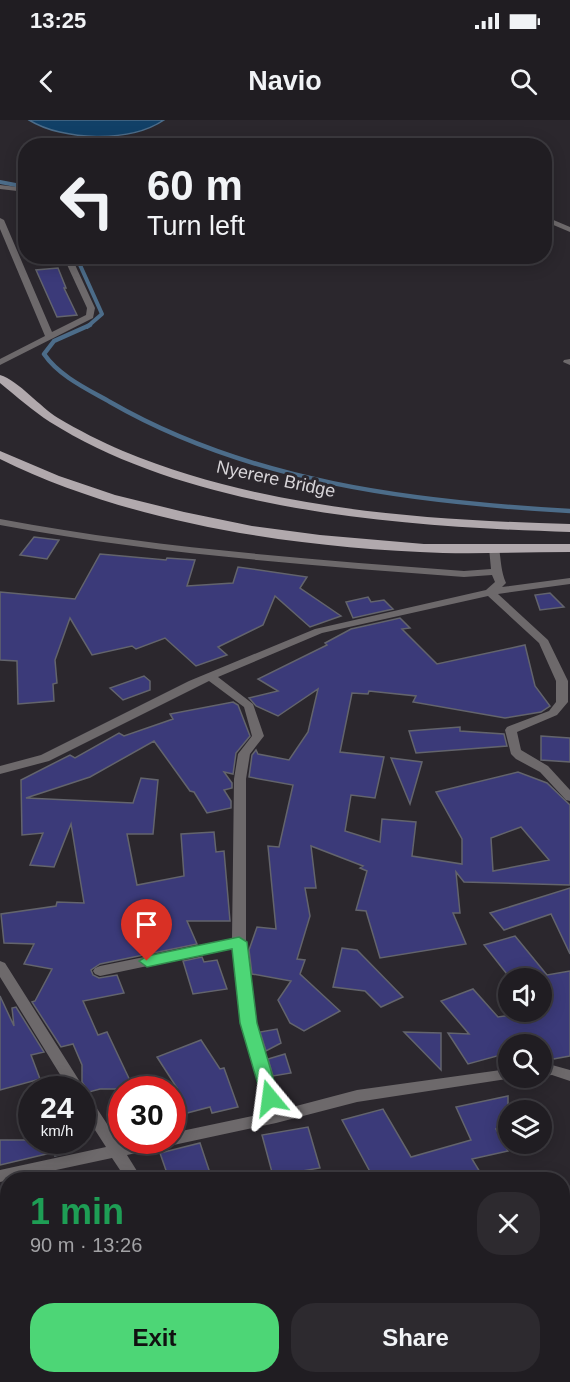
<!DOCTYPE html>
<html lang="en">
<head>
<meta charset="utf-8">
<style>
  :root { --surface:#201d22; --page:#2d2a2f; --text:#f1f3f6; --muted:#a2a2a5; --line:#3d3b40; --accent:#4dd676 }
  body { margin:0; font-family:Helvetica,sans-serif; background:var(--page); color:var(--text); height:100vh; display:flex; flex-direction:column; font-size:22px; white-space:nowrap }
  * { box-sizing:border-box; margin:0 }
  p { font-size:20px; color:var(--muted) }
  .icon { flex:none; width:33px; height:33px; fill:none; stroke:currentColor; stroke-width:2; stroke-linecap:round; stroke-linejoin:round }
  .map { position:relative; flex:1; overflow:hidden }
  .panel { position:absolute; left:0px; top:1052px; width:570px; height:212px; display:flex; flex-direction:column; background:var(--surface); border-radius:24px 24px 0 0; box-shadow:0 3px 15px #0003,0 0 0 2px var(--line) }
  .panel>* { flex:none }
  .banner { position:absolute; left:18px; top:18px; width:534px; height:126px; border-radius:24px; box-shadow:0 3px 15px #0003,0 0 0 2px var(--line); background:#201d22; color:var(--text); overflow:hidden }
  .fabs { position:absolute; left:498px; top:848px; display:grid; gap:12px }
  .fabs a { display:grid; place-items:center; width:54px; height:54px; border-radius:50%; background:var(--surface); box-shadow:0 3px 15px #0003,0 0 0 2px var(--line); font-size:30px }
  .speed { position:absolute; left:18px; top:956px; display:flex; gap:12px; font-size:30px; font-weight:700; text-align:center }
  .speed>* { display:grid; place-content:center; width:78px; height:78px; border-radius:50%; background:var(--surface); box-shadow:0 3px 15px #0003,0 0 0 2px var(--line); line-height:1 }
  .speed small { font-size:15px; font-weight:400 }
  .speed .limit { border:9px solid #d22; background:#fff; color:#111 }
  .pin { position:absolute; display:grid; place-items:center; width:51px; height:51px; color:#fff; margin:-62px -26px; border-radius:50% 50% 50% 0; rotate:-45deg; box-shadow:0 0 6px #0007 }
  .pin .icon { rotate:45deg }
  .me { position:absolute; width:66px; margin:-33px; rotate:344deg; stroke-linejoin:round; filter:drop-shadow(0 0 4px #0008) }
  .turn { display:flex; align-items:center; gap:21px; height:126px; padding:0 30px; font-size:27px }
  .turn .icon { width:78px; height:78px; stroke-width:2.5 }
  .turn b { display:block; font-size:42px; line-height:51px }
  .round { display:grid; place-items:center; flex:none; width:63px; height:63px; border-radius:24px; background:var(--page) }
  .summary { display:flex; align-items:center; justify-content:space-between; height:102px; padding:0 30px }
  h1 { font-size:36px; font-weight:700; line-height:45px; color:#1e9e55 }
  .button { display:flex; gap:12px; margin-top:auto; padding:12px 30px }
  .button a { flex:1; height:69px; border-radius:24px; background:var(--accent); color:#111; font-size:24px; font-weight:700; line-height:69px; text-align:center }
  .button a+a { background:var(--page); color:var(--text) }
  .status { display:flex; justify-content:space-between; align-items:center; height:42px; padding:0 30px; background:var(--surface); direction:ltr }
  .status svg { height:16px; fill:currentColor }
  header { display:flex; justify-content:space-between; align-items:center; height:78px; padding:0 30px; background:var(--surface); font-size:27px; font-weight:700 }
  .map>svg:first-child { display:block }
</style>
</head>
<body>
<div class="status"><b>13:25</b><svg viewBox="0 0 49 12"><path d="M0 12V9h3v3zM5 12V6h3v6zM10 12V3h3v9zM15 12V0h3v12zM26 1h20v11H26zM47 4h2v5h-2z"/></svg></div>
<header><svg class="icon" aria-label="back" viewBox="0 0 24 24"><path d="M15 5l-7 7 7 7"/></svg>Navio<svg class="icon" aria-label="search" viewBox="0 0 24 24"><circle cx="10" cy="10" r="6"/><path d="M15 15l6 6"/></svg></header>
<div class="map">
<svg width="570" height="1262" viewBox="0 0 570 1262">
  <rect width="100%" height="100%" fill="#2b272d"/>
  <path fill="#114067" stroke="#4c6c89" stroke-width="1.5" d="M29 0H164C130 23 63 21 29 0Z"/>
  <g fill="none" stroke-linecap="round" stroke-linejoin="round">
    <path stroke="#4c6c89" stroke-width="4" d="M0 62 26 67
      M76 136 102 194 87 207"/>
    <path stroke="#4c6c89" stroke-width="4.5" d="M90 205 54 221 44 234C59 256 87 269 110 282 249 362 412 382 570 391"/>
  </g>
  <path fill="#3b3a79" stroke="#63646c" stroke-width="1.5" fill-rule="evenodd" d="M58 148 66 168H64L77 195 57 197 36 150Z
    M34 417 59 420 47 439 20 435Z
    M100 434 166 440 167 438 195 440 187 466 233 463 238 447 307 457 300 468 341 496 310 507 275 476 263 505 218 527 227 535 196 546 165 518 136 529 132 526 92 535 70 498 55 540 57 563 53 564 54 581 18 584 17 541 0 540V472L75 479Z
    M550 473 564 487 540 490 535 475Z
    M368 477 371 482 384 480 393 489 353 498 346 482Z
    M400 498 410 508 402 509 437 544 525 525 535 566 550 586 541 592 505 598 413 582 416 576 369 571 368 574 352 573 340 632 384 637 375 678 351 675 345 711 380 722 382 699 416 702 412 736 462 744V719L436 672 518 652 547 663 570 685V765L464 762 456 752 460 793H453L466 824 380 838 366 791 356 790 367 751 360 748 363 746 311 726 316 768H305L310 796 297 839 305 840 300 854 340 891 304 911 290 903 278 880 291 861 252 854 249 830 257 807 276 809 268 726 279 727 293 665 249 657 252 635 256 630 258 634 289 640 308 612 318 569 278 596 256 586 249 578 278 571 258 559 327 525 325 523 351 509ZM521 707 549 740 493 751 491 718Z
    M144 556 150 561V570L123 580 110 568Z
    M233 582 238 585 250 616 236 633 233 654 224 652 232 663V668L224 670 231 681V688L207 693 194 672 190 671 154 621 90 657 26 678 133 683 141 658 158 660 153 714H127L137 765 184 756 181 714 214 712 216 732 224 731 230 801H187L197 824 100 844 91 850 93 855 99 858 117 855 124 873 83 881 98 915 107 912 134 969H100L89 972 82 962V945L73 924 61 927 32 882 35 881 52 849 24 844 34 824 4 823 1 794 56 786 57 782 84 783 71 704 54 747 30 745 43 713 22 715 21 660 70 635 75 638 119 613 124 616 173 599 170 594Z
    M460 607V611L504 614 507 626 416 633 409 611Z
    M541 616 570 618V642L541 640Z
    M391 638 422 642 410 684Z
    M570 768V834L551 794 504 810 490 793Z
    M515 816 547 855 570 851V936L542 941V924H508V933L468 944 448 913 469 914 441 881 473 869 498 897 542 891V858H510L484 825Z
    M342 828 357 830 403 877 381 887 365 871 333 867Z
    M202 837 204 842 217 840 227 869 193 874 183 841Z
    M0 876 14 906 12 888 16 887 44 932 31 935 40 959 0 970Z
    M277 909 281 923 266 931 260 912Z
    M404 912 441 913V950Z
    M201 920 220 949 224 948 238 987 212 993 210 987 172 997V969L177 968 157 937Z
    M285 934 291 953 273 956 268 939Z
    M508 976V1006L496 1009 508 1031 472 1039 480 1052 456 1059H374L342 1000 383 989 411 1037 471 1020 456 987Z
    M308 1007 320 1048 273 1056 262 1015Z
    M0 1020H77V1027L70 1029 71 1032 55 1036V1032L0 1045Z
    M200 1023 212 1059H169L160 1033Z"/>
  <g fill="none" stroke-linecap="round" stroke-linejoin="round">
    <path fill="#6d696b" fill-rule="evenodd" d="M0 65 26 68V72L0 69Z
      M0 98 4 100 52 212 86 195 87 188 63 136H71L95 188 93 198 0 245V239L45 216 0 109Z"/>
    <path fill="#6d696b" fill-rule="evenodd" d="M544 96 570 107V112L544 101Z
      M570 239V245L563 242 564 240Z
      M0 399C154 428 308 439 464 451L491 449 489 428 494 425 499 428C501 440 501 452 506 463L502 467 570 458V464L498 474 548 520 568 561V582L557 595 517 612 521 630 548 646 570 670V681L566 680 540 652 516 639 511 634 505 610 507 607 549 591 556 582V561L539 523 488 476 322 513 218 557 253 584 264 616 250 634 246 659V822L255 903 281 990 357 970 508 949V957L513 958 357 982 276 1003 127 1035 142 1059H126L112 1038 0 1062V1050L106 1027 82 990V969H69L0 857V841L5 843 82 965 85 969 83 972 87 973 120 1024 141 1020H172V1013L267 993 241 903 233 828 100 856 95 854 93 851 95 848 100 846 232 819 234 659 238 634 252 616 244 587 209 561 49 641 0 654V646L41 635 189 561 315 509 486 470 495 462 492 455 464 457C308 445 154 434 0 405Z
      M552 945 570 950V961L552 955 542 956V946Z
      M231 1256H249L250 1262H232Z
      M403 1256H428L433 1262H407Z"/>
    <path fill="#b1a9ad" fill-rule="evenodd" d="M0 255C19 261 40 287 58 298 78 310 102 322 123 331 263 389 420 400 570 404V412C405 407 193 392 50 302 33 291 16 276 0 263Z
      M0 331 59 356 115 375 184 392 252 406 320 415 424 424H570V432C528 432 485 434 443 433 297 428 131 404 0 339Z"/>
  </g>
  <path fill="#4dd676" stroke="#328b4d" stroke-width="1.5" d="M239 817 247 822 257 903 279 978 276 983H264L262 978 240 903 232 829 147 847 139 841 147 836Z"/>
  <g text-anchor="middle" stroke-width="6" stroke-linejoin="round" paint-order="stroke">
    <g font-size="18" fill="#d7d4d8" stroke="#2b272d">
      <text transform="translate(276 359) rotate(12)" y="6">Nyerere Bridge</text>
    </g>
  </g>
</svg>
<div class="fabs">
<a><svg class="icon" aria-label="sound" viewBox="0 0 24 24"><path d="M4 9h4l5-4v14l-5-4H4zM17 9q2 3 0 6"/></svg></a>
<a><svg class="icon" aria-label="search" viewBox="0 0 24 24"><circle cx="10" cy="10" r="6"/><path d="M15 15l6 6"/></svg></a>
<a><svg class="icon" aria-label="layers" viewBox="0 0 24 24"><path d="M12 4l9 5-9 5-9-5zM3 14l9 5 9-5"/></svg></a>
</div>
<div class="speed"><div>24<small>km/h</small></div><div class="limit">30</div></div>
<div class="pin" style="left:147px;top:841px;background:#d93025"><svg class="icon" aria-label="arrive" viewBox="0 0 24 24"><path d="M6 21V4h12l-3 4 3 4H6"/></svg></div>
<svg class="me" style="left:270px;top:978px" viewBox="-20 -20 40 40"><path d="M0-17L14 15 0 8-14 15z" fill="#4dd676" stroke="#fff" stroke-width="4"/></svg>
<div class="banner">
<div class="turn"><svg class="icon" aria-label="left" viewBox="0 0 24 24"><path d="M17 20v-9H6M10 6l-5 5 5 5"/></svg><div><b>60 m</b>Turn left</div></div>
</div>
<section class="panel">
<div class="summary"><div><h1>1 min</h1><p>90 m · 13:26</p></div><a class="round"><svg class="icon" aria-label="close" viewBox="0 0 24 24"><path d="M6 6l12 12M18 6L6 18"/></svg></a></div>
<div class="button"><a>Exit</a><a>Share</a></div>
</section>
</div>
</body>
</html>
